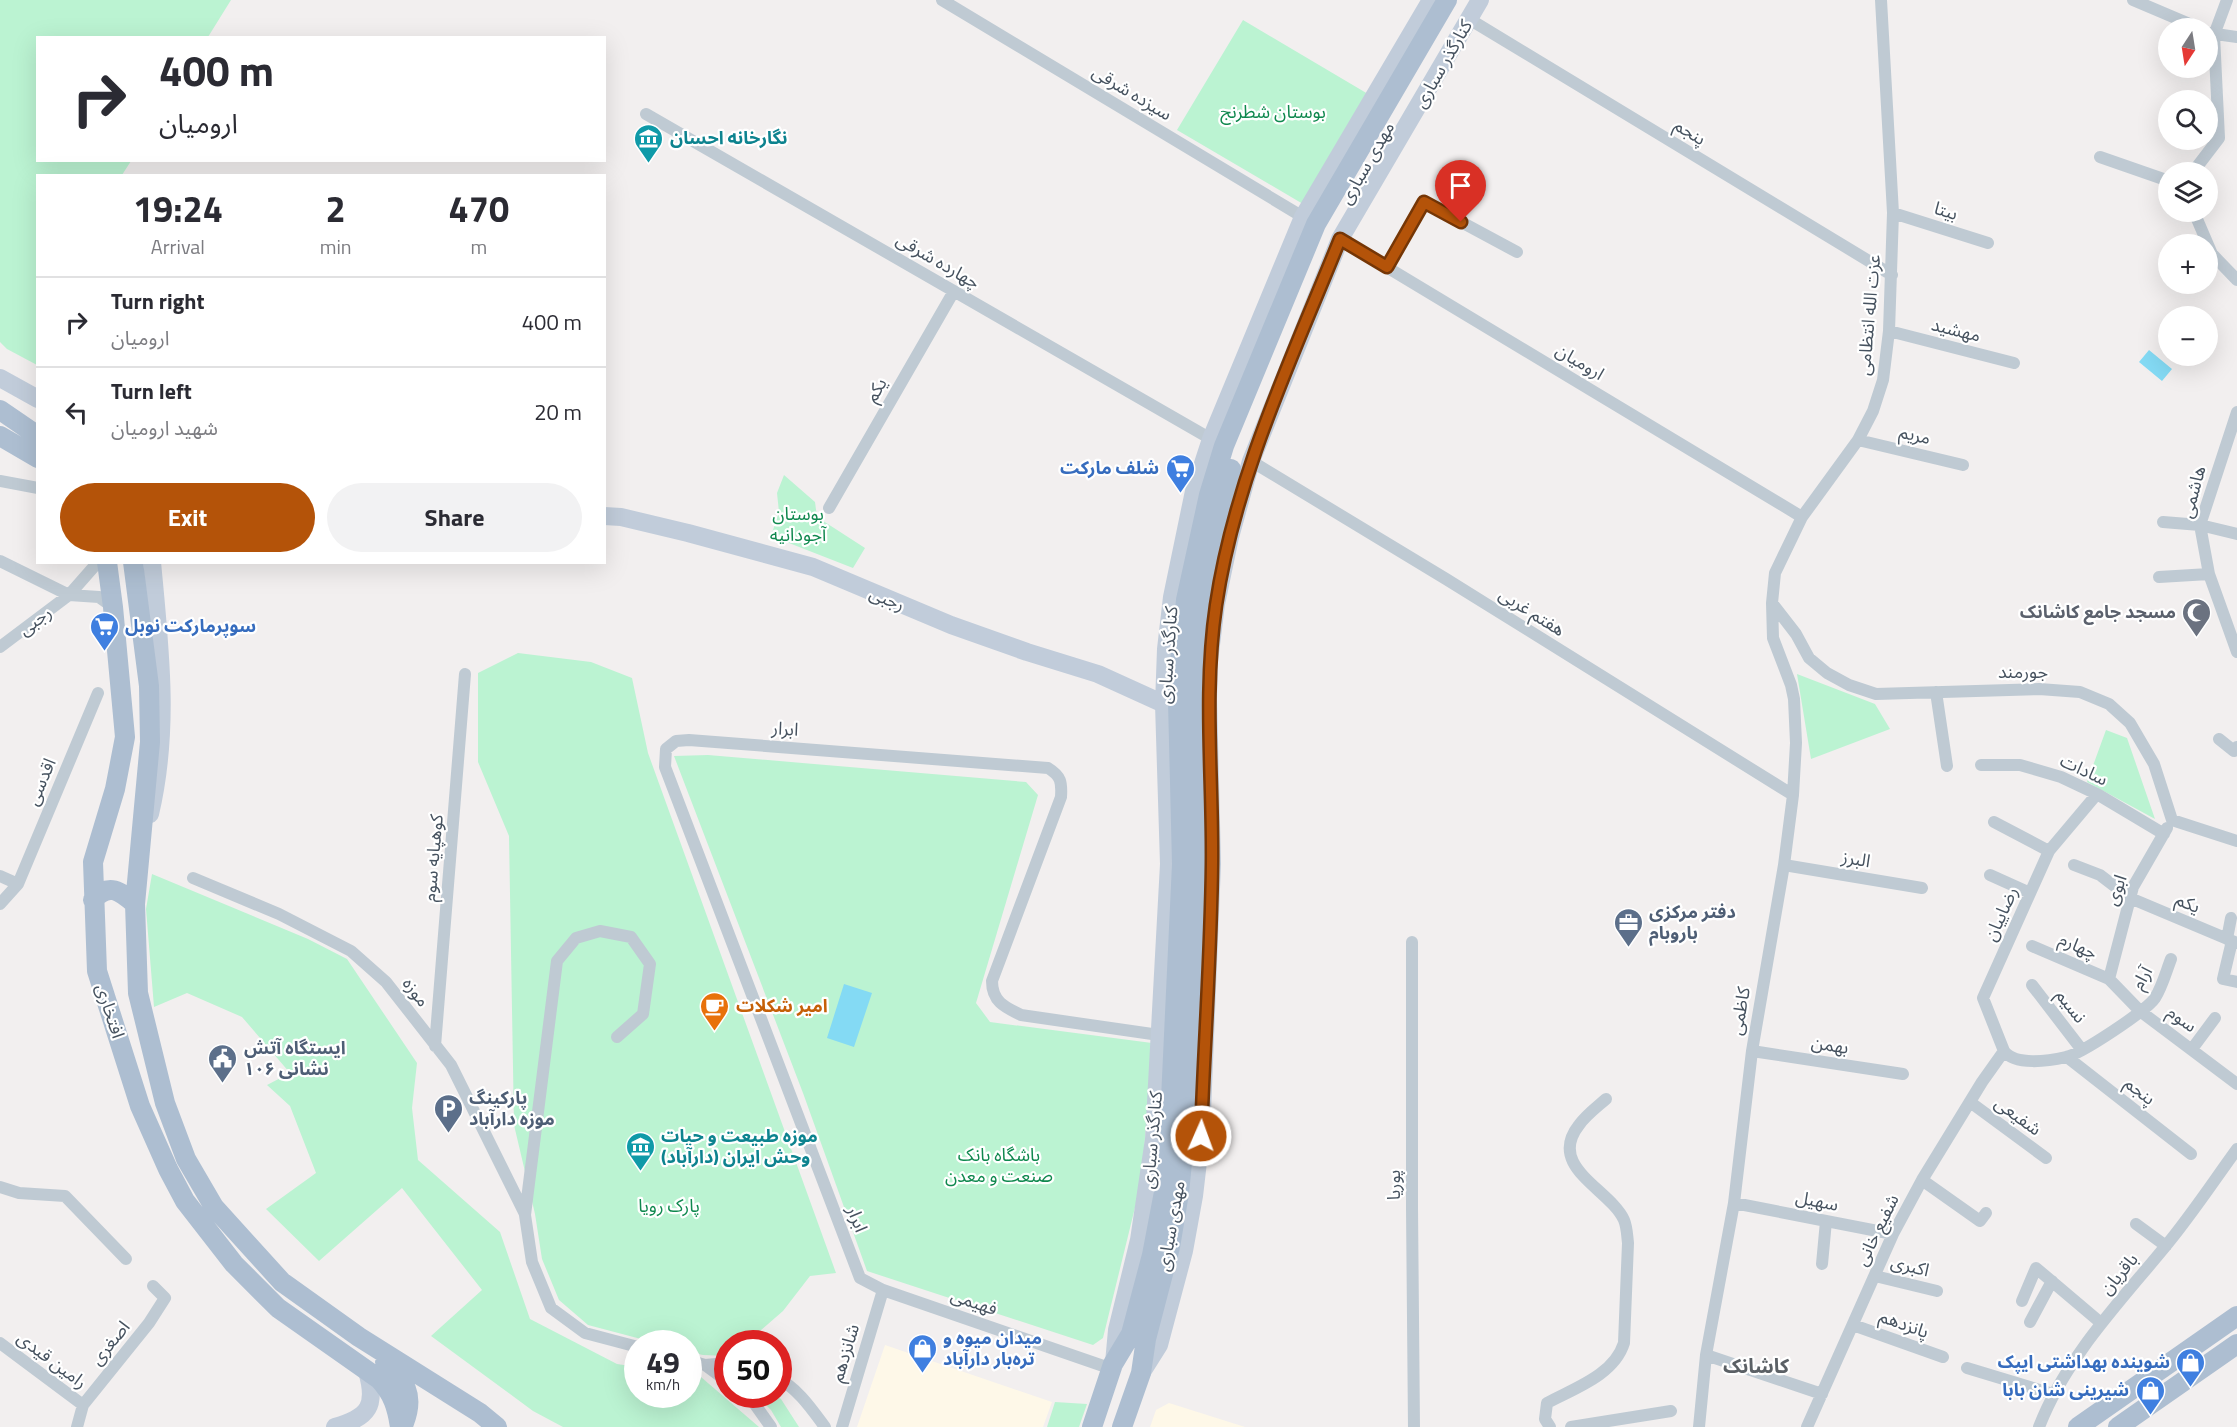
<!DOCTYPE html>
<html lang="en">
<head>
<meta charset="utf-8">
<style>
  :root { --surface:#fff; --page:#f2f2f3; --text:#2b2b33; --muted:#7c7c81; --line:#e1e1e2; --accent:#b45309 }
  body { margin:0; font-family:"Titillium Web","Noto Sans Arabic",sans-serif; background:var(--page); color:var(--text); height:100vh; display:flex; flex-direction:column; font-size:22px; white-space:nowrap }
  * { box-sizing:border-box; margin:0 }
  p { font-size:20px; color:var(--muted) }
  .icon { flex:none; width:33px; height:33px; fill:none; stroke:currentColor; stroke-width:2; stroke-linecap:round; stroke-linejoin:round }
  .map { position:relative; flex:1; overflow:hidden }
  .sheet { position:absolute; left:36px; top:174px; width:570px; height:390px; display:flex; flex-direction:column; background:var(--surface); border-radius:0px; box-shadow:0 6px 24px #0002 }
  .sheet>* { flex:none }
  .top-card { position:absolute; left:36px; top:36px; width:570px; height:126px; border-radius:0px; box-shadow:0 6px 24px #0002; background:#fff; color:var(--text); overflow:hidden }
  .needle { width:39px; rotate:192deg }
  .tools { position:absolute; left:2158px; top:18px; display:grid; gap:12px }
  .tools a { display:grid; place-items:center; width:60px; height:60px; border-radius:50%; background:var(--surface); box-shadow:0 6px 24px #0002; font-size:30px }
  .speed { position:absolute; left:624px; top:1330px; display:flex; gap:12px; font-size:30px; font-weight:700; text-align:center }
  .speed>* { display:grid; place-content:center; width:78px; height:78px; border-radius:50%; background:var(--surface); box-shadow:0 6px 24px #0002; line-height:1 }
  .speed small { font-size:15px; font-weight:400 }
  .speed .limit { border:9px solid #d22; background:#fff; color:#111 }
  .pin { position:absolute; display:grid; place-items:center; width:51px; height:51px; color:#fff; margin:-62px -26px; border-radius:50% 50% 50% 0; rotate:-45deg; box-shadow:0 0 6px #0007 }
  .pin .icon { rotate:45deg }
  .me { position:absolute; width:66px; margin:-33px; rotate:2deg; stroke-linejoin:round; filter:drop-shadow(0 0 4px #0008) }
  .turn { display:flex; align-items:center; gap:21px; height:126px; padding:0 24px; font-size:27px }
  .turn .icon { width:78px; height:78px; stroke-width:2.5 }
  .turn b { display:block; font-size:42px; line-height:51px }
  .eta { display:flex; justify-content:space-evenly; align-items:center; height:102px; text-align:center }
  .eta b { font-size:36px; font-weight:700; line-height:42px }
  .action { display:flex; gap:12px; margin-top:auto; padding:12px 24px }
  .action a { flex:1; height:69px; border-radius:36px; background:var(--accent); color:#fff; font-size:24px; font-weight:700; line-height:69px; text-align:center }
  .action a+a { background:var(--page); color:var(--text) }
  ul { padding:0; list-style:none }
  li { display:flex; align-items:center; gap:18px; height:90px; padding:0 24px; border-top:2px solid var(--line) }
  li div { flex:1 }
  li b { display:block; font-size:22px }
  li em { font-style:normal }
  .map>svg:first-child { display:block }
</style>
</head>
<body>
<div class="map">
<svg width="2237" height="1427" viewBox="0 0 2237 1427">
  <rect width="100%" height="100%" fill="#f2efef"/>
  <path fill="#fef8e8" d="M885 1345 1052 1402 1043 1427H857Z
    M1169 1403 1245 1427H1150L1156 1410Z"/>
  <path fill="#bbf3d2" d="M0 0H231L208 37 38 38V160L131 161 122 175 38 176 37 365 7 349 0 342Z
    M1243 20 1368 94 1303 204 1177 130Z
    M784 475 815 502 817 517 865 548 853 568 771 536 779 512 777 493Z
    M518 653 591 662 632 678 648 753 836 1273 810 1276 783 1311 745 1344H728L727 1356 703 1355 689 1352 688 1344H660L588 1325 559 1300 542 1259 535 1214 514 1125 509 836 478 762V673Z
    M1797 674 1875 704 1890 729 1811 759Z
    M2106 730 2127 738 2155 819 2087 782Z
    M708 755 1026 782 1038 795 976 1003 990 1022 1152 1043 1142 1179 1103 1338 1093 1345 867 1271 803 1093 674 756Z
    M152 874 308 939 347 959 417 1063 412 1108 418 1160 500 1232 530 1319 617 1364 637 1367 638 1395H688L689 1375 701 1377 759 1427H563L533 1411 431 1336 482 1290 402 1188 319 1261 266 1209 316 1173 290 1106 267 1085 290 1073 242 1017 187 993 154 1007 146 909Z
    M756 1395H775L781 1399 799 1427H781L771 1410Z
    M1055 1402 1087 1404 1079 1427H1047Z"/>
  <path fill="#84daf4" d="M2149 350 2172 369 2162 381 2139 362Z
    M844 984 872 993 854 1047 827 1038Z"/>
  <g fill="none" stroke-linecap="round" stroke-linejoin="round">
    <path stroke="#bfcad3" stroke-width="12" d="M942 0 1303 217
      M2133 0 2199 28
      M1469 19 1892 275
      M2209 33 2237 37
      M646 114 1211 439
      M2100 157 2169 181
      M2193 172 2219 138 2214 35 2227 0
      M2194 212 2212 254 2237 280
      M1893 213 1988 243
      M1340 239 1802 517
      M1387 267 1424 202 1517 252
      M1889 331 2014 363
      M2237 412 2200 525 2209 574 2237 652
      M1858 440 1963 465
      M1251 461 1446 579 1793 795
      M0 481 38 488
      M829 508 954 291
      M2163 522 2200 525 2237 534
      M0 561 69 595 99 597 113 607
      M2159 577 2209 574
      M1772 603 1796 634 1809 658 1827 673 1849 685 1876 694 2039 689 2080 692 2109 704 2130 723 2154 764 2172 820 2237 841
      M0 647 69 595 98 562
      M1936 692 1947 766
      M2219 739 2234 751 2237 747
      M1981 765H2020L2061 777 2097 794 2164 834
      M1994 822 2049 851
      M1784 865 1922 888
      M2074 865 2100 875 2130 898 2237 943
      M1990 875 2030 893
      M0 876 18 884 0 904
      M193 878 279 914 351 951 386 982 451 1065 525 1214
      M18 884 98 693
      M2227 939 2231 918
      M2232 941 2223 979 2237 982
      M1412 942V1208L1414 1427
      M2032 946 2109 979 2140 1011 2237 1084
      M2109 979 2133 887 2167 828
      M2032 985 2082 1050
      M617 1037 643 1014 650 964 631 937 600 931 576 938 557 961 525 1215 532 1262 551 1308 585 1333 638 1347
      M435 1046 465 674
      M2192 1049 2215 1018
      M1752 1051 1903 1074
      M2004 1051C2015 1066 2049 1061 2066 1057 2081 1054 2146 1011 2155 998 2162 987 2166 972 2171 959
      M2067 1057 2191 1154
      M1970 1102 2046 1158
      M1922 1180 1980 1221 1986 1213
      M0 1187 19 1193 65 1196 126 1259
      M1734 1203 1893 1234
      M2136 1224 2166 1246
      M1822 1264 1826 1221
      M1875 1276 1937 1291
      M2022 1301 2036 1268 2101 1323
      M2030 1322 2052 1281
      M1853 1325 1943 1357
      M0 1343 83 1405
      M1706 1355 1822 1394
      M688 1360 705 1365 728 1382
      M705 1365 728 1363
      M1967 1368 2053 1394
      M1112 1369 883 1290 860 1278 665 767 666 749 676 741 689 740 1048 768C1061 776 1062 782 1061 797L992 981C992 1001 1004 1007 1021 1015L1159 1035
      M778 1379C797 1387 813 1411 825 1427
      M744 1395 754 1403 771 1427
      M77 1427 83 1405 149 1323 165 1298 153 1286
      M842 1427 883 1290
      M1550 1427 1545 1419 1547 1403C1575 1388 1614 1375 1624 1343L1628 1243C1627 1235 1627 1227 1624 1220 1610 1189 1546 1167 1579 1125 1586 1115 1597 1107 1606 1099
      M1571 1427 1671 1411
      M1699 1427 1706 1355 1734 1203 1752 1051 1784 865 1793 795 1796 743 1794 699 1791 685 1773 638 1772 603 1775 573 1802 517 1858 440 1873 411 1883 380 1889 331 1893 213 1881 0
      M1807 1427 1893 1234 1922 1180 1982 1082 2004 1051 1983 998 2049 851 2097 794
      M2039 1427C2065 1359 2118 1304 2164 1248 2190 1217 2213 1182 2237 1149"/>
    <path stroke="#c1ccda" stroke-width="18" d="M0 378 38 399
      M604 516 621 517 688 533 813 567 951 625 1027 652 1098 674 1164 704
      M150 814C170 729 160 648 152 562
      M1114 1363 1117 1330 1139 1240 1154 1139 1169 864 1164 704 1166 649 1172 597 1194 491 1211 439 1303 217 1431 0
      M1142 1372 1159 1345 1184 1251 1194 1196 1201 1136 1212 864 1208 699 1209 661 1216 604 1230 537 1251 461 1340 239 1480 0
      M335 1427C369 1417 377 1406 367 1371"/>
    <path stroke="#adbed1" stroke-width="20" d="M0 410 38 436
      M0 436 38 458
      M107 562 113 607 125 737 115 789 93 862 97 971 140 1106 168 1169 185 1201 234 1264 278 1308 379 1379C393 1394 397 1407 400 1427
      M133 562 149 686 150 742 135 904 138 993 165 1103 186 1159 214 1207 282 1282 359 1337 480 1413 497 1427
      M93 900C109 882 120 891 135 904
      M385 1362C405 1382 415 1394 404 1423
      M1092 1427 1113 1364 1131 1334 1152 1255 1164 1192 1169 1142 1182 864 1178 701 1181 650 1186 600 1209 495 1224 446 1316 224 1447 0
      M1122 1427 1141 1373 1146 1339 1170 1247 1179 1193 1184 1142 1196 864 1193 700 1195 651 1200 602 1222 500 1231 469
      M2078 1427 2237 1316
      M2118 1427 2237 1344"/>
  </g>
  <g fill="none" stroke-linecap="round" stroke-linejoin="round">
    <defs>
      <path id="route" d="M1201 1136C1204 1046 1211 955 1212 864 1213 777 1203 693 1216 605 1235 477 1292 358 1340 239L1387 267 1424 202 1461 222"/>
    </defs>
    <use href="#route" stroke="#753606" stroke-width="15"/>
    <use href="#route" stroke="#b45309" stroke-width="10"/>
  </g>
  <defs>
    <symbol id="museum-pin" viewBox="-11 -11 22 30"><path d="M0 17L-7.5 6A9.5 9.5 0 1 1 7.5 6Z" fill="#0f9aa8" stroke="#fff"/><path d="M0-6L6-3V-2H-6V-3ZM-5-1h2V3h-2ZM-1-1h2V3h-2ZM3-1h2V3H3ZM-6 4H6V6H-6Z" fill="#fff"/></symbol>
    <symbol id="supermarket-pin" viewBox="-11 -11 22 30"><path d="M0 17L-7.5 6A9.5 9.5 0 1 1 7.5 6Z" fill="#3f7fe0" stroke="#fff"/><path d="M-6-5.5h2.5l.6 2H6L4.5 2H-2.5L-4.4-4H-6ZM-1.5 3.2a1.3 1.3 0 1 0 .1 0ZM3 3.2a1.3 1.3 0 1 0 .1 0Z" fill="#fff"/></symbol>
    <symbol id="mosque-pin" viewBox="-11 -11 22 30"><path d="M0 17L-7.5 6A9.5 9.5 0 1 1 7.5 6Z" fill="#6b7280" stroke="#fff"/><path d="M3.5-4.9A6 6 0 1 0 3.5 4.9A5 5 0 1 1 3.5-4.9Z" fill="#fff"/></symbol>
    <symbol id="office-pin" viewBox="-11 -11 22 30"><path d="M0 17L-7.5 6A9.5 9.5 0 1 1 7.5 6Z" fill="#5c6f8a" stroke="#fff"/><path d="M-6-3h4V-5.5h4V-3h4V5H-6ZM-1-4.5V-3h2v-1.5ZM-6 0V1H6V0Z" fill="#fff"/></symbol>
    <symbol id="cafe-pin" viewBox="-11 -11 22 30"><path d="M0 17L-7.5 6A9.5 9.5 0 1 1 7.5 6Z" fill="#e8710a" stroke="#fff"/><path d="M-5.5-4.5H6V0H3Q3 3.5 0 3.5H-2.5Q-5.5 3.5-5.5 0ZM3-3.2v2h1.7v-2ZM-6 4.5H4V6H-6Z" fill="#fff"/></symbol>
    <symbol id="civic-pin" viewBox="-11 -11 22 30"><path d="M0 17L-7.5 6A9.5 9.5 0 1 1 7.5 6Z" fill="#5c6f8a" stroke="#fff"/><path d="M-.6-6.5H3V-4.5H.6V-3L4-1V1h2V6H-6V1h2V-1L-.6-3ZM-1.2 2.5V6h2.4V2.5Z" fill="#fff"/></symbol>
    <symbol id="parking-pin" viewBox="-11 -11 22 30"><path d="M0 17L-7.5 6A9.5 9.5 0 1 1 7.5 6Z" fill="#5c6f8a" stroke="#fff"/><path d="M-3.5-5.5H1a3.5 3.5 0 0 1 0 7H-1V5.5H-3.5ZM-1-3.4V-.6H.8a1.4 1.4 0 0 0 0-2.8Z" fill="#fff"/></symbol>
    <symbol id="shop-pin" viewBox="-11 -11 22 30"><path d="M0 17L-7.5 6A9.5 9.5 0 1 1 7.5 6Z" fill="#3f7fe0" stroke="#fff"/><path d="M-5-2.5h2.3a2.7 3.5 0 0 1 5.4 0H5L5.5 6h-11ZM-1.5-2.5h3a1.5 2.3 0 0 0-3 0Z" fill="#fff"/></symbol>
  </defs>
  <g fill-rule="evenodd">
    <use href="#museum-pin" x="632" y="122" width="33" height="45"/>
    <use href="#supermarket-pin" x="1164" y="452" width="33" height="45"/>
    <use href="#mosque-pin" x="2180" y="596" width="33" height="45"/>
    <use href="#supermarket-pin" x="88" y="610" width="33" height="45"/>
    <use href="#office-pin" x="1612" y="906" width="33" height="45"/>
    <use href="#cafe-pin" x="698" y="990" width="33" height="45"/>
    <use href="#civic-pin" x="206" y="1042" width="33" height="45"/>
    <use href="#parking-pin" x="432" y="1092" width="33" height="45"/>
    <use href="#museum-pin" x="624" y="1130" width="33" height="45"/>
    <use href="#shop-pin" x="906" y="1332" width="33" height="45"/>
    <use href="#shop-pin" x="2174" y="1346" width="33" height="45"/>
    <use href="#shop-pin" x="2134" y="1374" width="33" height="45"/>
  </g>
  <g text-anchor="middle" stroke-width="4.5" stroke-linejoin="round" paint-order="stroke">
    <g font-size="18" fill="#46525f" stroke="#fff">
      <text transform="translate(1443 64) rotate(-60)" y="6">کنارگذر سباری</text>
      <text transform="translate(1132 93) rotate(31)" y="6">سیزده شرقی</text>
      <text transform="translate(1690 132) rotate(31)" y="6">پنجم</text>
      <text transform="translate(1367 163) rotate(-60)" y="6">مهدی سباری</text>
      <text transform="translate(1946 211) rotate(17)" y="6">بیتا</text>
      <text transform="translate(938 261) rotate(30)" y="6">چهارده شرقی</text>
      <text transform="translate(1869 315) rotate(-85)" y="6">عزت الله انتظامی</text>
      <text transform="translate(1956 330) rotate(14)" y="6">مهشید</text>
      <text transform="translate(1580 362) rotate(31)" y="6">ارومیان</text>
      <text transform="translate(876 390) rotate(-60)" y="6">یکم</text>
      <text transform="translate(1915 435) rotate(13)" y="6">مریم</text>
      <text transform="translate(2193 492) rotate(-75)" y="6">هاشمی</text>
      <text transform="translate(887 599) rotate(22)" y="6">رجبی</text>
      <text transform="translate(1532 612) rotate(32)" y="6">هفتم غربی</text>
      <text transform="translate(35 621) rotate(-37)" y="6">رجبی</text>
      <text transform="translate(1168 655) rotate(-86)" y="6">کنارگذر سباری</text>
      <text x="2023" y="678">جورمند</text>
      <text transform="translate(785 729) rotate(4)" y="6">ابرار</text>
      <text transform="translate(2084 770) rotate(25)" y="6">سادات</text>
      <text transform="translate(41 782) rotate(-67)" y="6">اقدسی</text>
      <text transform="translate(433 858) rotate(-85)" y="6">کوهپایه سوم</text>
      <text transform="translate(1856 859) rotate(10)" y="6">البرز</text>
      <text transform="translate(2116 890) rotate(-70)" y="6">ابوی</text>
      <text transform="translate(2188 903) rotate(23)" y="6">یکم</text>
      <text transform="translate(2001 914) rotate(-66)" y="6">رضاییان</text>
      <text transform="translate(2078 946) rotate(24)" y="6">چهارم</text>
      <text transform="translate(2142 978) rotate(-61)" y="6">آرام</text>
      <text transform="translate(416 992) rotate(53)" y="6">موزه</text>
      <text transform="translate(2071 1006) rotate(52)" y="6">نسیم</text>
      <text transform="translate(110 1011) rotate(72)" y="6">افتخاری</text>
      <text transform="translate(1740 1011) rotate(-80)" y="6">کاظمی</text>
      <text transform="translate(2182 1019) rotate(36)" y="6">سوم</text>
      <text transform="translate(1830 1045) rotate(9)" y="6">بهمن</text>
      <text transform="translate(2140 1091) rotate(38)" y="6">پنجم</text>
      <text transform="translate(2018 1116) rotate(36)" y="6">شفیعی</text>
      <text transform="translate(1152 1140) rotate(-85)" y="6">کنارگذر سباری</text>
      <text transform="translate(1394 1185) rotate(-90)" y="6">پوریا</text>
      <text transform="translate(1817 1201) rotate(11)" y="6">سهیل</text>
      <text transform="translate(857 1219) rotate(69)" y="6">ابرار</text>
      <text transform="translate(1171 1226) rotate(-80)" y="6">مهدی سباری</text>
      <text transform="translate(1877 1230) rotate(-64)" y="6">شفیع خانی</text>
      <text transform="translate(1910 1266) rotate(14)" y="6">اکبری</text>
      <text transform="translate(2119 1274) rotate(-50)" y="6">باقریان</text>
      <text transform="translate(974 1302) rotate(19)" y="6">فهیمی</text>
      <text transform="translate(1904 1324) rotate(20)" y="6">پانزدهم</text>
      <text transform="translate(110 1343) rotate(-51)" y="6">اصغری</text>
      <text transform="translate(845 1353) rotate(-73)" y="6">شانزدهم</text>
      <text transform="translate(52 1360) rotate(37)" y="6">رامین قیدی</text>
    </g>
    <g font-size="18" fill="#0f884e" stroke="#fff">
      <text x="1273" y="118">بوستان شطرنج</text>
      <text x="798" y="520">بوستان<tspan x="798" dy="21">آجودانیه</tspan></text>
      <text x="999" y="1161">باشگاه بانک<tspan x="999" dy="21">صنعت و معدن</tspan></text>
      <text x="669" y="1212">پارک رویا</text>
    </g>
    <g font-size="18" font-weight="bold" fill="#0d838f" stroke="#fff" text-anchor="start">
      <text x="670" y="144">نگارخانه احسان</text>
      <text x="661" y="1142">موزه طبیعت و حیات<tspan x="661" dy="21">وحش ایران (دارآباد)</tspan></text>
    </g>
    <g font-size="18" font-weight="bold" fill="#366cbe" stroke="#fff" text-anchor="end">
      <text x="1159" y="474">شلف مارکت</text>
      <text x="125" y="632" text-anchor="start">سوپرمارکت نوبل</text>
      <text x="943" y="1344" text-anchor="start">میدان میوه و<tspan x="943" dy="21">تره‌بار دارآباد</tspan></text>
      <text x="2170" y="1368">شوینده بهداشتی ایپک</text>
      <text x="2129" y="1396">شیرینی شان بابا</text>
    </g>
    <g font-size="18" font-weight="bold" fill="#5b616d" stroke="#fff" text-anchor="end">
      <text x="2176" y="618">مسجد جامع کاشانک</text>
    </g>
    <g font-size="18" font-weight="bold" fill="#4e5e75" stroke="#fff" text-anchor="start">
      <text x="1649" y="918">دفتر مرکزی<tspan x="1649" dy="21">باروبام</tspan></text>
      <text x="244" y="1054">ایستگاه آتش<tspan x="244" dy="21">نشانی ۱۰۶</tspan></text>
      <text x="469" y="1104">پارکینگ<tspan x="469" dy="21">موزه دارآباد</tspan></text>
    </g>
    <g font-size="18" font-weight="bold" fill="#c56008" stroke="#fff" text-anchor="start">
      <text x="736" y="1012">امیر شکلات</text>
    </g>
    <g font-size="20" font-weight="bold" fill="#5b6065" stroke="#fff">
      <text x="1756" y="1373">کاشانک</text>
    </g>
  </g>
</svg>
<div class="tools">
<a><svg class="needle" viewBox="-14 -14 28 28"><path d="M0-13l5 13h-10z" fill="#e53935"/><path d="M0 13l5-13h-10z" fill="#7c7c81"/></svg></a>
<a><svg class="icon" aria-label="search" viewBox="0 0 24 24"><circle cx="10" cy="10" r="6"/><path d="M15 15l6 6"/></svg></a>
<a><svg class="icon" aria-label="layers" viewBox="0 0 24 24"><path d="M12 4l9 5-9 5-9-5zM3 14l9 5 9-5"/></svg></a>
<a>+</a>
<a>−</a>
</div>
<div class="speed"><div>49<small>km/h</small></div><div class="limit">50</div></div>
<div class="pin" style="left:1461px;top:222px;background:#d93025"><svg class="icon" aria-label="arrive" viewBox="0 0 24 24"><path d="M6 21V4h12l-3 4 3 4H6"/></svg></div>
<svg class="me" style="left:1201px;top:1136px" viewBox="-20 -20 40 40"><circle r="17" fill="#b45309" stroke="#fff" stroke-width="3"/><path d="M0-11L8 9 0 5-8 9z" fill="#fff"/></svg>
<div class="top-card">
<div class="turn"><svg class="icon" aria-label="right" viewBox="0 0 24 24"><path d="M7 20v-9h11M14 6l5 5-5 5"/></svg><div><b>400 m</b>ارومیان</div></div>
</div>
<section class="sheet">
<div class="eta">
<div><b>19:24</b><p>Arrival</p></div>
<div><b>2</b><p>min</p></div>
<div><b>470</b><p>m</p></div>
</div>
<ul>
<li><svg class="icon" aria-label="right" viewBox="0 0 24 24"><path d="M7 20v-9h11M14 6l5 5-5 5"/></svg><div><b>Turn right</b><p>ارومیان</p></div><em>400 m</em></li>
<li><svg class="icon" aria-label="left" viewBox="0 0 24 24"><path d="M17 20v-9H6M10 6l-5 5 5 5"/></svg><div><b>Turn left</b><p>شهید ارومیان</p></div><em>20 m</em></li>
</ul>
<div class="action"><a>Exit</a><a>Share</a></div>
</section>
</div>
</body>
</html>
